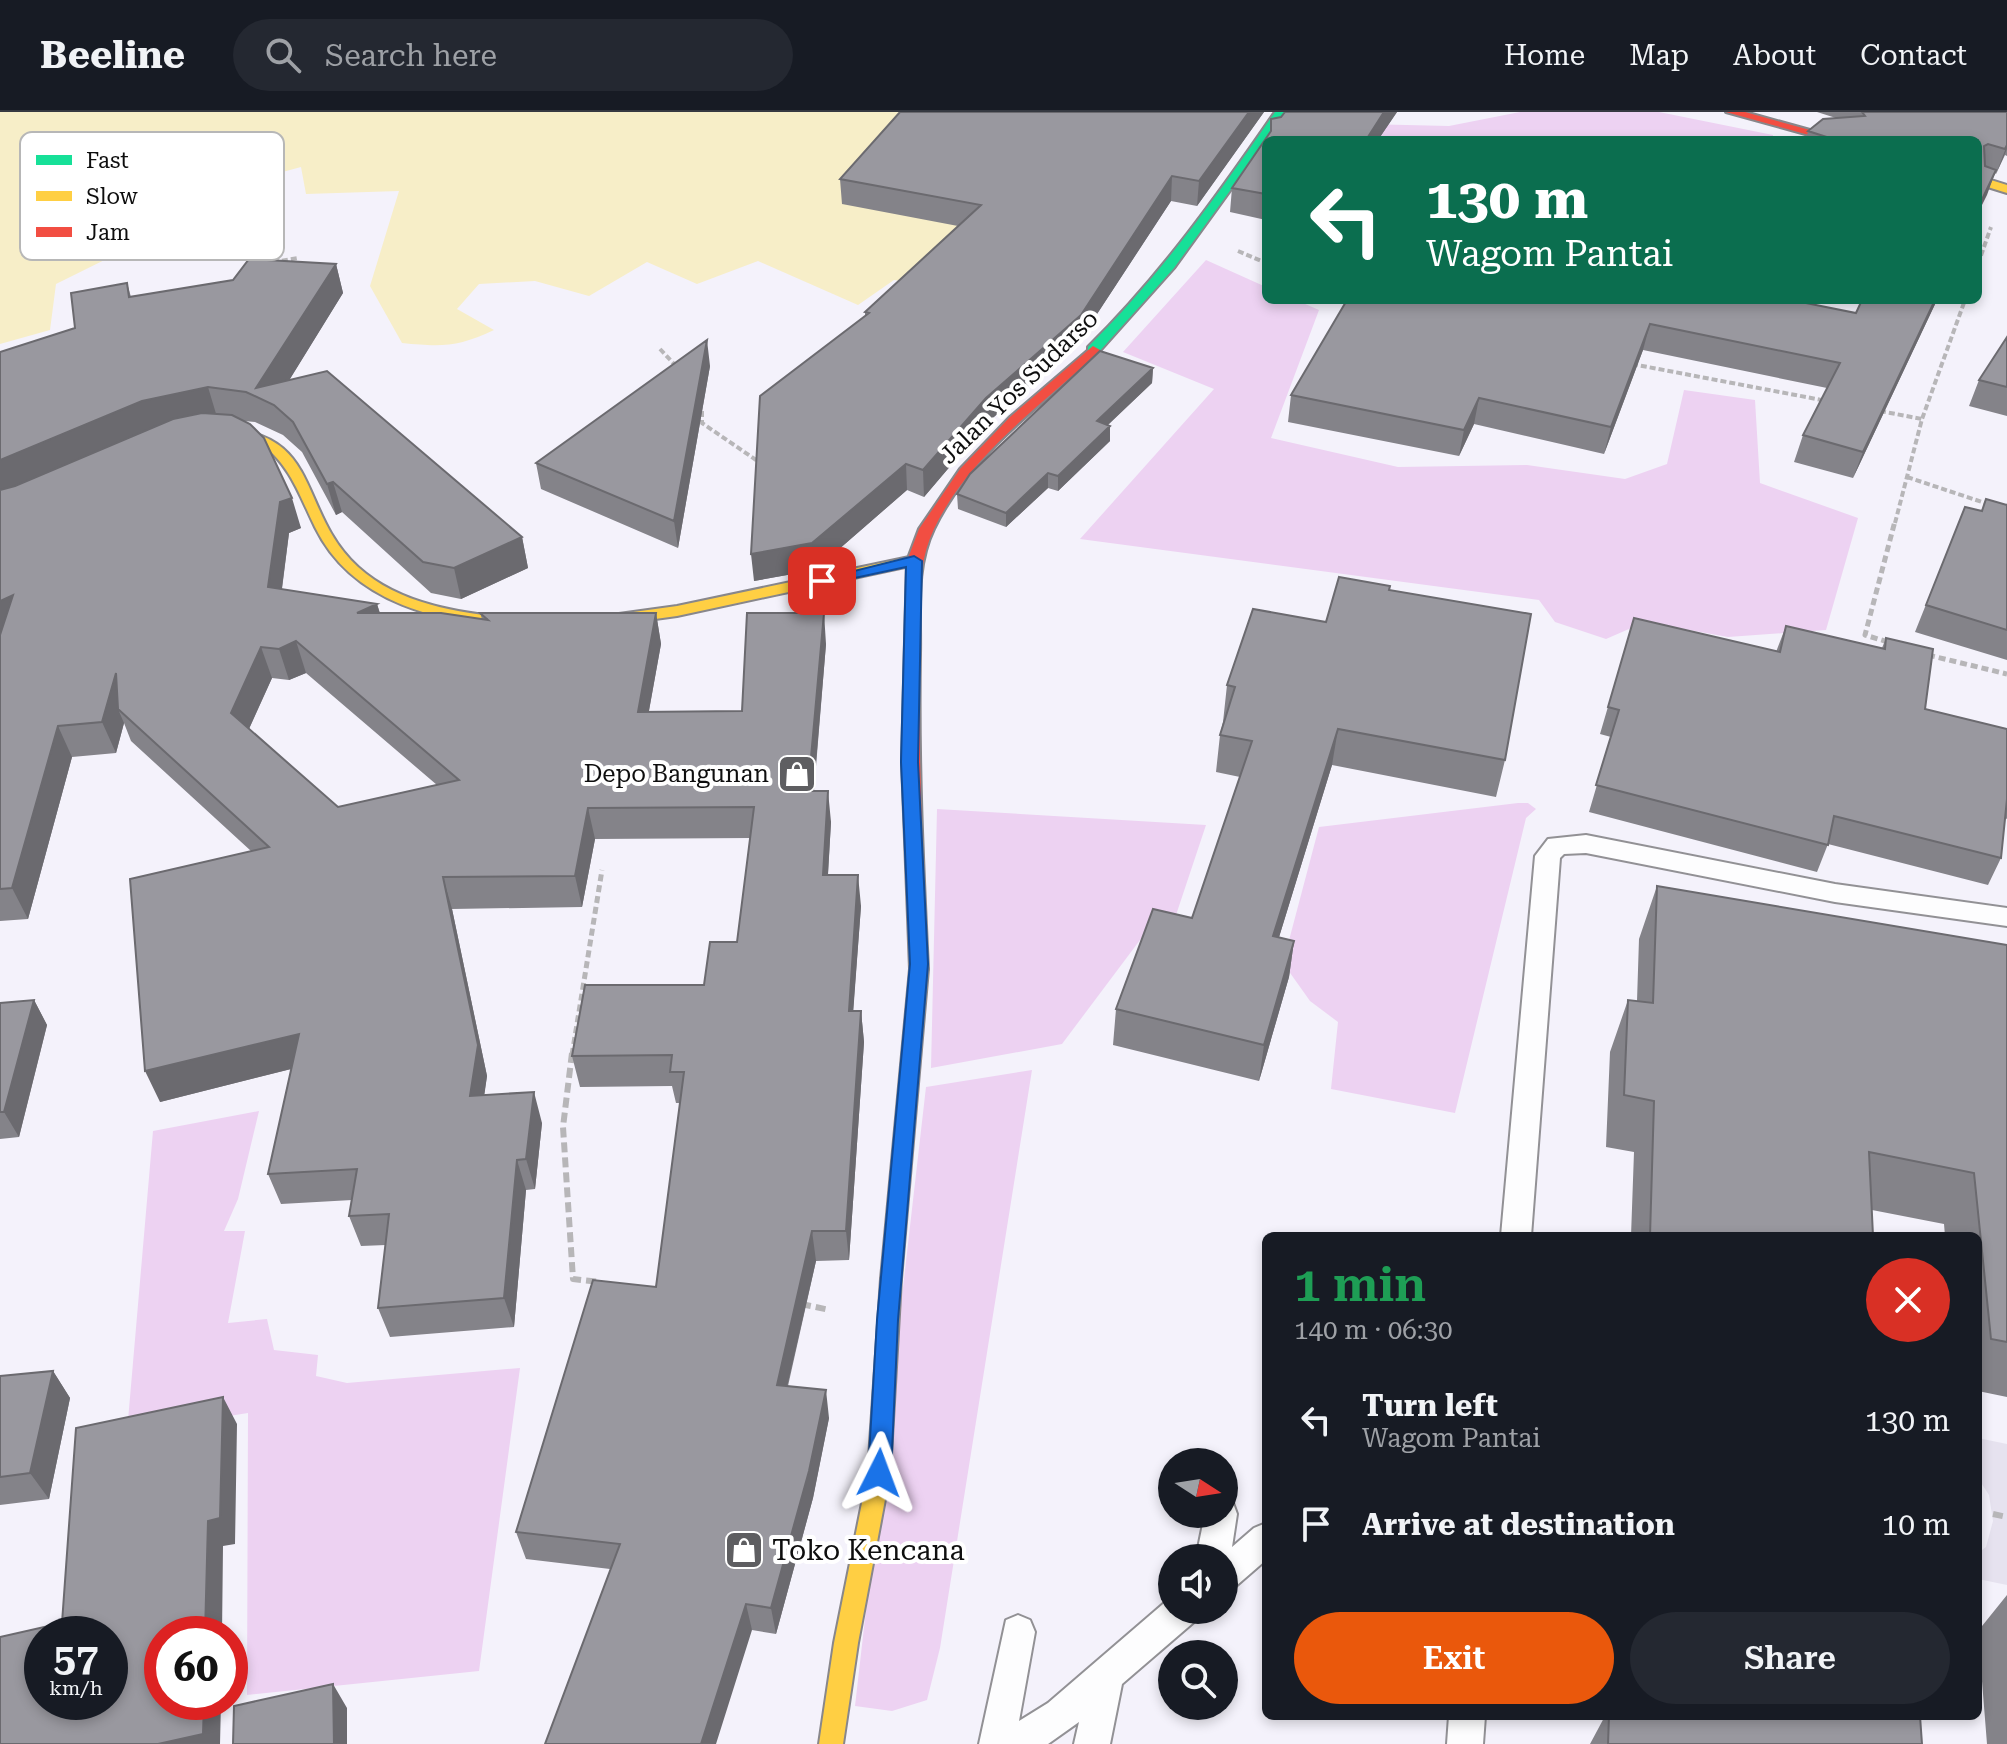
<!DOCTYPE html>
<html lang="en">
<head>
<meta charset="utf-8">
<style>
  :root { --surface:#171b24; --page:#242831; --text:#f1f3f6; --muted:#9ea1a6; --line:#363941; --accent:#ea580c }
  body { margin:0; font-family:"Roboto Serif",serif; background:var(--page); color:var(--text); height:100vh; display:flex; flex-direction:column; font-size:30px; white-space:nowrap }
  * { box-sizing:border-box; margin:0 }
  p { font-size:26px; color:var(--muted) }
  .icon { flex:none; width:44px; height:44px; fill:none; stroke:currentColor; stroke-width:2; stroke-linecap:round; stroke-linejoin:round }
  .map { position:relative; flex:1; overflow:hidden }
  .sheet { position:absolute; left:1262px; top:1120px; width:720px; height:488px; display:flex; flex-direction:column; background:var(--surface); border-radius:12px; box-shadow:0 4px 12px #0003 }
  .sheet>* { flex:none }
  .guide { position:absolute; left:1262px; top:24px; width:720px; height:168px; border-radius:12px; box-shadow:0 4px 12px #0003; background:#0b6e4f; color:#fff; overflow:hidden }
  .needle { width:52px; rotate:102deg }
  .buttons { position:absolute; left:1158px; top:1336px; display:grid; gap:16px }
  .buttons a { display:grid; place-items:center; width:80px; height:80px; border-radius:50%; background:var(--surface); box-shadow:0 4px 12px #0003; font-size:40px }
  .speed { position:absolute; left:24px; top:1504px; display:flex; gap:16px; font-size:40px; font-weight:700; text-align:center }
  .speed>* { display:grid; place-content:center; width:104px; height:104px; border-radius:50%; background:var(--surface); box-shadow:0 4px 12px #0003; line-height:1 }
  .speed small { font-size:20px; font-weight:400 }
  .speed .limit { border:12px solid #d22; background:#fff; color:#111 }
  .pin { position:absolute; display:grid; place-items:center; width:68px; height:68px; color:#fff; margin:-34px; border-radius:16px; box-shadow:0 4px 12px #0006 }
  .me { position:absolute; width:88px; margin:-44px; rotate:3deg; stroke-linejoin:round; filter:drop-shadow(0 0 6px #0008) }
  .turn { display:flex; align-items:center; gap:28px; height:168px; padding:0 32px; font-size:36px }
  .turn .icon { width:104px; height:104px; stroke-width:2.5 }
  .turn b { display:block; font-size:56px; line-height:68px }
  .round { display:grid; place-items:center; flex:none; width:84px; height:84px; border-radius:42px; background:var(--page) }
  .overview { display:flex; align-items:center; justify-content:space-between; height:136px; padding:0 32px }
  h1 { font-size:48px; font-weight:600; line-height:60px; color:#1e9e55 }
  .cta { display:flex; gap:16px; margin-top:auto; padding:16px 32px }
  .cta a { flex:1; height:92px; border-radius:48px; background:var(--accent); color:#fff; font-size:32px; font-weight:600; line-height:92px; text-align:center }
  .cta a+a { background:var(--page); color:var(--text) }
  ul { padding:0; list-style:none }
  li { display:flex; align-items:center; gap:24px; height:104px; padding:0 32px }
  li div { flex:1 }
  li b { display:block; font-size:30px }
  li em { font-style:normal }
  header { display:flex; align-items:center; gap:48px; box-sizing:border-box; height:112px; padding:0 40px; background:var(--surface); border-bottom:2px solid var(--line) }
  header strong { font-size:38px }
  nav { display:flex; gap:44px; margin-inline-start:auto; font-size:28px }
  .search { width:560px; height:72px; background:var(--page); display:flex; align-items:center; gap:20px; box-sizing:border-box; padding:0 28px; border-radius:44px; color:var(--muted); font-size:30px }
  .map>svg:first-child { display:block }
</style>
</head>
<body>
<header>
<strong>Beeline</strong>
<div class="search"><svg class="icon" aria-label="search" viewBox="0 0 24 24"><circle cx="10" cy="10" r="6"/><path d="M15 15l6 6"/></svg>Search here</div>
<nav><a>Home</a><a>Map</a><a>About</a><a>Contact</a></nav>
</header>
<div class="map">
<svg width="2007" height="1632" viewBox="0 0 2007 1632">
  <rect width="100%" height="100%" fill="#f4f2fb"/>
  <path fill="#edd2f2" d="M1520 0H1659L1773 23V28H1309L1321 11 1449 14Z
    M1206 148 1266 175V188H1296L1319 198 1271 326 1398 355 1527 353 1625 367 1667 352 1684 278 1755 288 1760 371 1858 406 1826 518 1728 525 1645 510 1606 527 1555 510 1539 488 1080 427 1214 277 1123 240Z
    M1518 691H1528L1536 697 1526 706 1455 1001 1331 977 1338 910 1310 889 1283 851 1319 715Z
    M937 697 1206 713 1174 809 1149 816 1062 932 931 956Z
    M1032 958 940 1536 927 1588 892 1599 855 1594 926 975Z
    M259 999 238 1087 224 1119H245L228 1211 267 1207 274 1238 318 1243 316 1264 347 1271 520 1256 479 1559 247 1583 248 1301 127 1320 153 1019Z"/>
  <path fill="#e6e2ef" d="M1978 1326 2007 1332V1473L1978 1467V1441L1986 1435 1993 1409 1989 1383 1978 1366Z"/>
  <path fill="#f7eec8" d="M0 0H1087L953 177 894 168 858 193 758 149 697 172 647 150 589 184 535 169 479 172 457 197 494 218C458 235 442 235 402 231L370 174 399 79 306 82 301 55 202 82 195 115 161 120 56 172 50 218 0 232Z"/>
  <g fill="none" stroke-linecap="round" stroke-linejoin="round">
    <defs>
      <path id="lane" d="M1586 723 1835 772 2007 796V814L1835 790 1586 741 1564 742 1560 746 1531 1124H1501L1535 744 1548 727Z
        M1224 1388 1233 1391 1237 1402 1232 1435 1254 1416 1266 1411V1448L1236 1474 1224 1479V1446H1196L1205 1402H1224Z
        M1170 1486 1172 1498H1199L1194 1510 1122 1572 1110 1632H1074L1079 1610 1048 1632H979L1006 1508 1018 1503 1030 1508 1035 1520 1019 1609 1048 1591Z
        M1449 1604H1485L1483 1632H1447Z"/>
      <path id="fast" d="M1275 0H1287L1174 156 1098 241H1088V235C1160 164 1218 83 1275 0Z
        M919 850 925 852 928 857 901 1167 898 1173 891 1176 884 1173 881 1167 910 857 913 852Z"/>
      <path id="slow" d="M1978 64 2007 73V81L1978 72Z
        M207 316C326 314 294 396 358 455 401 494 465 502 520 507L528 512 520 517C441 510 353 493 315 415 301 387 290 352 262 333 243 321 223 327 202 323L200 320Z
        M914 444 919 446V452L677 504 597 515 589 510 597 505 677 494Z
        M891 1158 898 1161 901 1167 890 1361 858 1531 843 1632H819L834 1531 868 1361 881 1167 884 1161Z"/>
      <path id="jam" d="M1726 0H1745L1846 28H1827Z
        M1093 234 1100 238 1098 241C1040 294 968 345 934 417 915 456 921 500 920 542 918 648 923 752 928 857L925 862H913L910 857 902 650 907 449 919 417 960 357 1010 305Z"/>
    </defs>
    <use href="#lane" stroke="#929195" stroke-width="4"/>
    <use href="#fast" stroke="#88878b" stroke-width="4"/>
    <use href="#slow" stroke="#88878b" stroke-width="4"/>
    <use href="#jam" stroke="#88878b" stroke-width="4"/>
    <path stroke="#b7b6b8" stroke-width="4" stroke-dasharray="6 3" stroke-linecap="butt" d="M1238 139 1266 151
      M273 150 299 146
      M1978 152 1991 115
      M660 237 676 254
      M1632 252 1827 289
      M702 299V311L759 350
      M1880 299 1922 307
      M1907 365 1991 393
      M1895 411 1922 307 1965 188"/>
    <path stroke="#b7b6b8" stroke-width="5" stroke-dasharray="7 4" stroke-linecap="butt" d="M1888 530 1865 523 1895 409
      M1928 543 2007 562
      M572 943 602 758"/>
    <path stroke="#b7b6b8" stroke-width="6" stroke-dasharray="10 5" stroke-linecap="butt" d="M572 941 563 1015 573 1167 600 1170
      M801 1192 830 1198
      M1993 1402 2007 1405"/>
    <use href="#lane" fill="#fdfdfe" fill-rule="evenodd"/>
    <use href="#fast" fill="#16e098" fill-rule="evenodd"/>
    <use href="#slow" fill="#ffcf43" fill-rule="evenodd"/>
    <use href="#jam" fill="#f24e42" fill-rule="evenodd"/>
  </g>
  <path fill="#848389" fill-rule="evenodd" d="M900 0H1264L1197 94 1171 89 1080 228 986 312 924 385 907 378 815 458 754 469 865 204V200L958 114 842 92 840 67Z
    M1285 0H1397L1378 28H1266V108L1230 100 1232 76 1270 20 1271 7 1281 5Z
    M1817 0H2007V44L2005 43 1996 62 1995 61 1978 101V28H1806L1808 19 1836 6Z
    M336 152 343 181 289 268 522 425 528 456 461 487 431 481 342 400 336 403 302 340 283 323 255 310 244 309 301 416 289 421 282 477 377 492 380 501 482 507 480 501H656L661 532 649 599H742L826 532 814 679 831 710 828 763 861 794 853 899H861L864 930 849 1148 816 1149 788 1274 829 1306 813 1386 776 1522 752 1518 610 1457 526 1447 516 1420 656 1175 680 991H676L672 974 580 975 572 944 704 873 737 830 750 726 595 727 582 795 452 797 487 964 484 983 542 1011 535 1077 526 1078 514 1215 390 1225 378 1196 386 1133 361 1134 349 1104 352 1088 281 1092 268 1062 291 957 160 990 251 739 131 629 124 611 116 641 72 645 28 807 0 809V240L75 216 127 171 131 185ZM306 561 437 673 338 695 249 617 272 566 289 568Z
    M1347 188 1856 201 1862 188H1937L1853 366 1794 350 1803 323 1827 276 1643 238 1604 342 1474 312 1459 344 1288 310 1291 283Z
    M2007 225V304L1969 294 1979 268Z
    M710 254 678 436 541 377 536 351Z
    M1153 256 1152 271 1108 313 1110 329 1058 379 1048 376 1006 415 958 397 957 382Z
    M2007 391V548L1915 520 1965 395 1981 399 2006 393Z
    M1390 478 1505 648 1496 685 1332 653 1279 825 1294 829 1289 865 1259 969 1113 933 1116 897 1192 806 1240 665 1216 660 1220 623 1223 610 1227 573 1326 510Z
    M1634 506 1776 540 1786 514 1882 536 1886 526 1925 597 2007 617V707L2005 706 2001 746 1988 773 1828 732 1817 760 1589 700 1611 625 1600 622Z
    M1657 774 2007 833V1285L1978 1279V1124H1945L1944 1112 1872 1098 1873 1124H1631L1634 1040 1606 1035 1610 940 1628 888 1637 889 1639 827Z
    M34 888 47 913 19 1025 0 1027V1028V891Z
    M53 1259 70 1286 49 1387 0 1393V1264Z
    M2007 1483V1632H1987L1978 1519Z
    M1605 1604H1920L1922 1632H1590Z"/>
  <path fill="#6b6a6f" d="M1249 0H1264L1197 94 1199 69Z
    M1384 0H1397L1378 28H1366Z
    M2007 33V37L1996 62Z
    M1996 58 1987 83 1978 101V96Z
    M1172 64 1171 89 1080 228 986 312 924 385 923 358Z
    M336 152 343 181 274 293 256 276Z
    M1935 188H1937L1853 366 1863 340Z
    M1650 212 1643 238 1604 342 1611 315Z
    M707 228 710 254 678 436 674 409Z
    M1153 256 1152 271 1096 324 1097 309Z
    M208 275 217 305 0 384V348L142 289Z
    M1479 286 1474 312 1459 344 1464 318Z
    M1110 314V329L1058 379V364Z
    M906 352 907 378 815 458 754 469 751 442Z
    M1048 361V376L1006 415V401Z
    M333 370 342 400 336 403 327 372Z
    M292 386 301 416 289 421 278 506 268 475 280 390Z
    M522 425 528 456 461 487 454 456Z
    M13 483 0 526V489Z
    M377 492 386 523 357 501Z
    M656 501 661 532 643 631 638 600Z
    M824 501 826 532 811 710 808 679Z
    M296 529 306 561 289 568 279 537Z
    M261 535 272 566 242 632 231 601Z
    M116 561 118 597 124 611 116 641 102 610Z
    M58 614 72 645 28 807 12 776Z
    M1338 617 1332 653 1268 861 1273 824Z
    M828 679 831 710 826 794 823 763Z
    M588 696 595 727 582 795 575 764Z
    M858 763 861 794 851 930 849 899Z
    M443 765 452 797 487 964 480 1014 470 984Z
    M1294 829 1289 865 1259 969 1264 933Z
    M34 888 47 913 19 1025 4 1000Z
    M861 899 864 930 849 1148 846 1119Z
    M299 922 311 952 160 990 145 959Z
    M534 980 542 1011 535 1077 526 1047Z
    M517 1048 526 1078 514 1215 504 1186Z
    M812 1119 816 1149 781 1301 777 1273Z
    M53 1259 70 1286 49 1387 30 1361Z
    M826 1278 829 1306 813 1386 776 1522 771 1496Z
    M223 1285 237 1312 235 1432 223 1434 222 1522H205L208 1409Z
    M746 1492 752 1518 716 1632H701Z
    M333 1572 347 1596V1632H334Z
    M204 1590H221L220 1632H158Z"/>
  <path fill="#99989f" stroke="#6b6a6f" stroke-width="2" fill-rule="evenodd" d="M900 0H1249L1199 69 1172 64 1081 203 986 286 923 358 906 352 812 431 751 442 760 284 869 201 865 200 981 93 840 67Z
    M1285 0H1384L1366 28H1266V82L1232 76 1271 19V7L1281 5Z
    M1862 0H2007V33L2005 37 1988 32 1984 34 1985 54 1996 58 1978 96V28H1836L1808 19 1823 7 1865 4Z
    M249 147 336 152 256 276 327 259 522 425 454 456 423 450 333 370 327 372 293 310 274 293 246 280 208 275 142 289 0 348V240L75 216 71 181 127 171 129 185 233 168Z
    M1347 188H1791L1856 201 1862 188H1935L1863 340 1803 323 1840 251 1650 212 1611 315 1479 286 1464 318 1291 283Z
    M2007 225V275L1979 268Z
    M707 228 674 409 536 351Z
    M1100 239 1153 256 1097 309 1110 314 1058 364 1048 361 1006 401 957 382 970 362Z
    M202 301 232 303 250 312 264 326 292 386 280 390 268 475 377 492 357 501H441L488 508 480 501H656L638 600 742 599 747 501H824L808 679H828L823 763H858L849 899H861L846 1119H812L777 1273 826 1278 809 1359 771 1496 746 1492 701 1632H545L620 1432 516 1420 593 1168 656 1175 684 960H670L672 943 572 944 585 873H704L710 830H737L754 695 588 696 575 764 443 765 478 933 470 984 534 980 526 1047 517 1048 504 1186 378 1196 389 1102 349 1104 357 1057 268 1062 299 922 145 959 130 767 269 735 118 597 116 561 102 610 58 614 12 776 0 777V523L13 483 0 489V378L15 374 173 307ZM296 529 459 668 338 695 231 601 261 535 279 537Z
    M1986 387 2007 393V518L1926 493 1965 395 1982 399Z
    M1339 465 1390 474 1389 478 1531 502 1505 648 1338 617 1273 824 1294 829 1264 933 1116 897 1153 797 1192 806 1252 629 1220 623 1235 575 1227 573 1253 497 1326 510Z
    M1634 506 1780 540 1786 514 1885 537 1886 526 1933 537 1925 597 2007 617V687L2001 746 1834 704 1828 733 1596 673 1619 598 1608 595Z
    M1657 774 2007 833V1230L1991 1227 1974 1061 1869 1040 1873 1124H1650L1654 989 1624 983 1628 888 1653 891Z
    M34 888 4 1000H0V891Z
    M53 1259 30 1361 0 1365V1264Z
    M223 1285 220 1406 208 1409 205 1522H162V1590H204L203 1622 158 1632H0V1525L62 1511 76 1316ZM42 1522H110V1590H42Z
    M333 1572 334 1632H233L234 1594Z
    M1609 1604H1920L1922 1632H1608Z"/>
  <path fill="#1a73e8" stroke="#114b97" stroke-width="2" d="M914 444 922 449 918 650 928 852 898 1208 891 1361 887 1369 879 1372 871 1369 868 1361 877 1208 910 852 901 650 906 455 822 473 814 469Z"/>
  <defs>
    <symbol id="shop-square" viewBox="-11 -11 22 22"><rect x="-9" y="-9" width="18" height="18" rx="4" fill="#5e5e61" stroke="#fff"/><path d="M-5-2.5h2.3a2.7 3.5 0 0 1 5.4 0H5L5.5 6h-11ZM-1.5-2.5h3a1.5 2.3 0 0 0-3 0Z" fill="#fff"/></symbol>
  </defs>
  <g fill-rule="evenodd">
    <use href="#shop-square" x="775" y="640" width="44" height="44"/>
    <use href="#shop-square" x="722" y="1416" width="44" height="44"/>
  </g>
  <g text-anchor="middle" stroke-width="8" stroke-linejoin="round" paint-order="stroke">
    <g font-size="24" fill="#0e0e0e" stroke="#fff">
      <text transform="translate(1019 275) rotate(-44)" y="8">Jalan Yos Sudarso</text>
    </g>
    <g font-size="24" fill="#0e0e0e" stroke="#fff" text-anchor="end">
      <text x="769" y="670">Depo Bangunan</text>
    </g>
    <g font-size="28" fill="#0e0e0e" stroke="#fff" text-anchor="start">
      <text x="772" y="1448">Toko Kencana</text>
    </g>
  </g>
  <rect x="20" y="20" width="264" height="128" rx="12" fill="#fff" stroke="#b7b7b7" stroke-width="2"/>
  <rect x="36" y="43" width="36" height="10" fill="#16e098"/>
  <rect x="36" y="79" width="36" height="10" fill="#ffcf43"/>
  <rect x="36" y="115" width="36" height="10" fill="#f24e42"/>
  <g font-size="22" fill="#0e0e0e">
    <text x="86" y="56">Fast</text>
    <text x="86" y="92">Slow</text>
    <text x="86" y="128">Jam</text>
  </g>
</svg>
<div class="buttons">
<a><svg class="needle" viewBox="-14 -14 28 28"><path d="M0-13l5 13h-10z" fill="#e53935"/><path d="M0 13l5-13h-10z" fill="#9ea1a6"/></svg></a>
<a><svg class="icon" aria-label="sound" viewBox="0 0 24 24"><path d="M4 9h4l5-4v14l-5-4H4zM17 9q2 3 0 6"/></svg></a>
<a><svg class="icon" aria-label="search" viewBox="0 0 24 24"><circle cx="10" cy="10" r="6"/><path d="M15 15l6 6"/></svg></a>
</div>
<div class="speed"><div>57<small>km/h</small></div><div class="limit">60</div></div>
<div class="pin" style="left:822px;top:469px;background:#d93025"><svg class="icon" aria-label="arrive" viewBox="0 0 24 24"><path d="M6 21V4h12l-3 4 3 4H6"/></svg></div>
<svg class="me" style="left:879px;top:1361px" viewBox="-20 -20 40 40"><path d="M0-17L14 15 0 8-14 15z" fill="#1a73e8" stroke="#fff" stroke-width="4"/></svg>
<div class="guide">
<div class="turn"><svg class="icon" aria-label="left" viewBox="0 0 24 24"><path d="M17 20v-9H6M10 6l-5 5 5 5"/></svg><div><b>130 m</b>Wagom Pantai</div></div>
</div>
<section class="sheet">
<div class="overview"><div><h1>1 min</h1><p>140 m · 06:30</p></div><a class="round" style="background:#d93025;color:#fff"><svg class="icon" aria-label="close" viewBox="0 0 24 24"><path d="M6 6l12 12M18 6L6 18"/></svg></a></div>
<ul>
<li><svg class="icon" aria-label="left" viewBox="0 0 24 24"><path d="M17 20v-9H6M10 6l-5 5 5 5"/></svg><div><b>Turn left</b><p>Wagom Pantai</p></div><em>130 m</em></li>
<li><svg class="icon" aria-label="arrive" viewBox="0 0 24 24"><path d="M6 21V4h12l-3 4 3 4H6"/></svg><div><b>Arrive at destination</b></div><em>10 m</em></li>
</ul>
<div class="cta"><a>Exit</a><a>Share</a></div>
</section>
</div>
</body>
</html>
